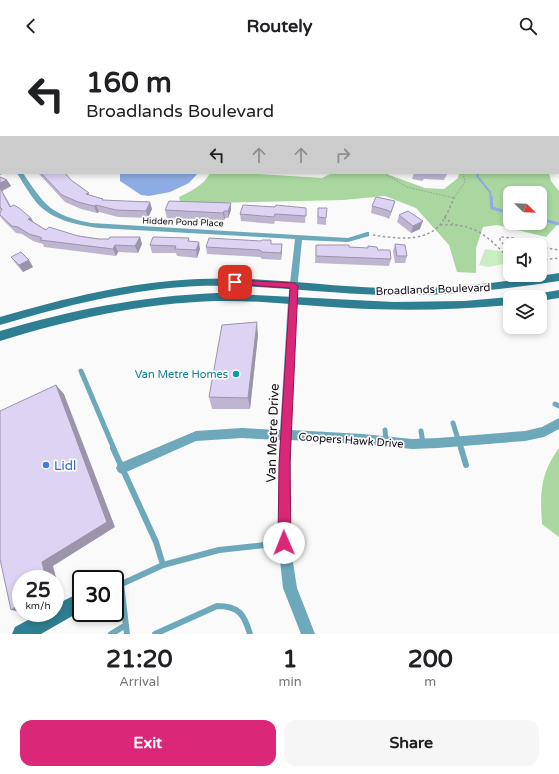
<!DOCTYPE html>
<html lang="en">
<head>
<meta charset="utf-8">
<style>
  :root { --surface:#fff; --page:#f6f6f6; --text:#202124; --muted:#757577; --accent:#db2777 }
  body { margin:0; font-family:"Varela Round",sans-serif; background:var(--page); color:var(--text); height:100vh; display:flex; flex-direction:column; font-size:15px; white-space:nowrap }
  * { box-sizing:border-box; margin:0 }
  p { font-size:13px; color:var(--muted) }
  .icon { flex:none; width:22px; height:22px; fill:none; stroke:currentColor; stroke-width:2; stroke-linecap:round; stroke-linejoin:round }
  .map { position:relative; height:582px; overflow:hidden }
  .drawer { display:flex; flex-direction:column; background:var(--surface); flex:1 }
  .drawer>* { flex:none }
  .top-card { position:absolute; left:0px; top:0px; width:559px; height:122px; box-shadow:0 2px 6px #0003; background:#fff; color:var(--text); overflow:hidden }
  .needle { width:26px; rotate:113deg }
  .controls { position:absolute; left:503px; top:134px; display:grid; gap:8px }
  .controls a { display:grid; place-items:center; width:44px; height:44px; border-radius:8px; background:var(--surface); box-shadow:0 2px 6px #0003; font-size:20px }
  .speed { position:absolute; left:12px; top:518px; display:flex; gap:8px; font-size:20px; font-weight:700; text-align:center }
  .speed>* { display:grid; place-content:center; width:52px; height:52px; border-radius:50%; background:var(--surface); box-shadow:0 2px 6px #0003; line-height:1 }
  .speed small { font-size:10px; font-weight:400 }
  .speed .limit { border:2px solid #111; border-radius:6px; background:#fff; color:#111 }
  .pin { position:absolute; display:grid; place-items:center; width:34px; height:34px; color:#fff; margin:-17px; border-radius:8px; box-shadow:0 2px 6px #0006 }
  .me { position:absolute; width:44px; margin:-22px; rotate:359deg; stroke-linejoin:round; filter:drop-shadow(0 0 3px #0008) }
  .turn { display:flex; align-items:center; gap:14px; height:84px; padding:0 20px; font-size:18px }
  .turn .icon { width:52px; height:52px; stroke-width:2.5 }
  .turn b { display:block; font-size:28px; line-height:34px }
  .lanes { display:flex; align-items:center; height:38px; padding:0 20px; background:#0003; justify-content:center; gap:20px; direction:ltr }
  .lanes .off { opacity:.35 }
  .eta { display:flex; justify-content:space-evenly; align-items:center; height:68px; text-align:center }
  .eta b { font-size:24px; font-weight:700; line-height:28px }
  .cta { display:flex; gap:8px; margin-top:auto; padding:8px 20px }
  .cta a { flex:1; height:46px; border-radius:12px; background:var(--accent); color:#fff; font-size:16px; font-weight:700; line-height:46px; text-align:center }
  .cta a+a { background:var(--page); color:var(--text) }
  header { display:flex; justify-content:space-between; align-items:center; height:52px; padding:0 20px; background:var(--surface); font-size:18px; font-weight:700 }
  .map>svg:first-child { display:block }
</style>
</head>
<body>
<header><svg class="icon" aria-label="back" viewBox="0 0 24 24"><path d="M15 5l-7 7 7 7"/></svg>Routely<svg class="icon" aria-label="search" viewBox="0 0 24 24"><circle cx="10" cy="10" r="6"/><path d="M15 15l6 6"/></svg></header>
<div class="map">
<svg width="559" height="582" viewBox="0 0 559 582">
  <rect width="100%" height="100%" fill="#fafafa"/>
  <path fill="#c9eec1" d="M485 197 500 199 510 209V211L488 215 479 213Z"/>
  <path fill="#a9d79f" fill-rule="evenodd" d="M210 121H241L322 126 332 121H384L425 136 444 137 458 126 459 121H549L551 129 559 139V171L546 185 497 173 483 175 476 196V221L457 220 449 193 416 156 385 144 343 148 213 151 180 150 179 145C191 139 204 133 210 121ZM510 141H540V171H510Z
    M559 396V485L542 472C540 441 540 422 559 396Z"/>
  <path fill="#8dabe4" d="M120 121H198L189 131 170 140 149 144 141 143 120 129Z"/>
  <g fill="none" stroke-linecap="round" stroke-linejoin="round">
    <path stroke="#8dabe4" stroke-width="1.5" d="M498 1 500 0"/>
    <path stroke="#8dabe4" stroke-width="2" d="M479 121 477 124 490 140 491 146"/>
    <path stroke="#8dabe4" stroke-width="3" d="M491 145 492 156 510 161
      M540 167 559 172"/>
    <path stroke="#9c9a9f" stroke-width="1" stroke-dasharray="1.5 1.5" stroke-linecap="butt" d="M444 0 447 1
      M384 121 407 135 454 146
      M454 146 465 130 463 121"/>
    <path stroke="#9c9a9f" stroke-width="1.5" stroke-dasharray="2.5 2.5" stroke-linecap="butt" d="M444 165 453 172
      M440 173C475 171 487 183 510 208
      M373 183C394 186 422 191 439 174 446 166 450 155 454 146L451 145
      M540 195 559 198
      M510 200 500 188V185L513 186 533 193
      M540 208 559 206"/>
    <path stroke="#6da9bb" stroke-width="5" d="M81 319 114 397
      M555 352 559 354
      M453 371 461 397
      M385 378 386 389
      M421 379 423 391"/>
    <path stroke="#6da9bb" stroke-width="6" d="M113 396 156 490 163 513 219 498 284 491
      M461 396 466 413
      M121 532 127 582
      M115 535 163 513
      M111 582 126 573
      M155 582 217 554C239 554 244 562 250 582"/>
    <path fill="#6da9bb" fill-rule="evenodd" d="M137 0H141V1H137Z
      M392 0H406L408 1H390Z
      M558 2H559V4H558Z
      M0 119 1 121H4L0 123Z
      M17 121H23C45 154 51 163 91 171L348 186 367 180H369V184L348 190 302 188 296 249 291 378 363 382 412 387 438 386 525 379 542 375 559 366V377L544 385 525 389 438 396 412 397 363 392 291 388 290 491 297 536 315 582H301L283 536 278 491 280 388 242 386 196 389 122 422 118 420 116 416 118 412 196 379 242 376 280 378 288 249 295 187 99 176C77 173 51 168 36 150 29 141 23 131 17 121Z"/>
    <path fill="#2f7f93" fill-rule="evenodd" d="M1 12V16L0 17V13Z
      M558 67H559V71H558Z
      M559 221V229C500 238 441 245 382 243 320 241 259 232 198 234 129 237 65 254 0 273V265C66 246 130 230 198 227 260 224 320 234 382 236 441 238 500 231 559 221Z
      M559 238V246L540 249V245H535L536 242Z
      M217 241 394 250 464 249 510 245V253C456 258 401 259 347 256 303 254 260 248 217 249 142 251 71 267 0 289V279C71 258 142 244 217 241Z
      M81 540V559L41 582H12L15 575 41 561H55V553Z"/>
  </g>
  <path fill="#beb6d1" d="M150 0H382L383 1H150Z
    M451 0H478L476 1H455Z
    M514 0H559L558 3V1H518Z
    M559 9V15H558V11Z
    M559 23V50L558 49V24Z
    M38 121H65L71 128 90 143 104 148 152 157 148 166 118 165 99 160 97 161 81 157 65 150Z
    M414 121H446L447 122 444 128 424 127 422 129 412 127Z
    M0 125 7 128 11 134 2 139 11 154 31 166 33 170 46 178 99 187H109L140 185 142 192 138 201 118 200 116 204 44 195 43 192 33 189 22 182 16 181 4 169 0 164V161L1 159 0 158Z
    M395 149 389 167 385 165 371 161 372 154Z
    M231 151V158L228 166H225L224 168 167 166 165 158Z
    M306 156 305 171 275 169 274 172 241 169 240 162Z
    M318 156 326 166V173L317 172Z
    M399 163 420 177 411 181 397 170Z
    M189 186V189L200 197 197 206 178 204H177L176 201H152L150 193Z
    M272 192 282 199 281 208 262 207 260 205 207 202 206 195Z
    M395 192 407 204 405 211H395L393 199Z
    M316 193 367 196 368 194 378 198 391 207 389 214 315 211Z
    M11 205 33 215 23 220 16 212Z
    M258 283 250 357H212L209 345Z"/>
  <path fill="#9b94aa" d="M19 0H44L40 1H15Z
    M470 0H478L476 1H469Z
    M537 0H548L546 1H536Z
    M1 4V10L0 11V5Z
    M0 105H1V112L0 113Z
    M7 128 11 134 2 139 15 162 0 136V131Z
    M395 149 393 156 389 167 391 160Z
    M150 150 152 157 148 166 146 159Z
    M231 151V158L228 166V159Z
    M96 153 99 160 97 161 94 154Z
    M224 159 225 166 224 168 223 161Z
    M31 166 35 173 28 167Z
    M423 169 420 177 411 181 413 174Z
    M140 185 142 192 138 201 135 194Z
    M199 190 200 197 197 206 196 198Z
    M282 192V199L281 208V201Z
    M115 193 118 200 116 204 113 197Z
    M29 208 33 215 23 220 19 213Z
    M257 270 258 283 250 357 248 346Z
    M56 333 64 342 115 475 53 514 59 537 55 540V527H46L42 510Z
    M21 551V560L11 558Z"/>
  <path fill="#ddd4f3" stroke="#9b94aa" d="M0 0H19L15 1H1V4L0 5Z
    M47 0H124V1H46Z
    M165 0H382L383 1H168Z
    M402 0H439L440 1H403Z
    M1 19V54H0V20Z
    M559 23V42L558 41V24Z
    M0 55 1 56V105H0Z
    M41 121H65L71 128 89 141 86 142 103 147 102 148 150 150 146 159 116 158 96 153 94 154 78 150 62 143Z
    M0 125 7 128 0 131Z
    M0 136 10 155 14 153 19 156 31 166 28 167 46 178 49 175 78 184 99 187H109L110 185H140L135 194 115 193 113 197 40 188 42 186 40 185 29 182 18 175 12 174 0 163V161L2 157 0 155Z
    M376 145 395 149 391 160 387 158 372 154Z
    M169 149 231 151 228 159H224L223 161 165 158Z
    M243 153 275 155 276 153 306 156V164L275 162 274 165 240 162Z
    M318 156H327L326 166 318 165Z
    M408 159 423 169 413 174 399 163Z
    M153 185 189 186 188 189 199 190 196 198 176 197H175L176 194 150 193Z
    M209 186 261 189 262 188H271V192H282L281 201 262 200 260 198 206 195Z
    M395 192 405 193 407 204H397Z
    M316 193H349V195L368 196V194L377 195 378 198H390L391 207 316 204Z
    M21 200 29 208 19 213 11 205Z
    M257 270 248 346 209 345 222 273Z
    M56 333 107 470 42 510 46 527H21V551L11 558 0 507V359Z"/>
  <path fill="#db2777" stroke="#8e194d" d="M235 228 294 231 298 234 290 411 291 491 289 496 284 497 280 496 278 491 279 411 290 236 232 232V229Z"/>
  <circle fill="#0f9aa8" stroke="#fafafa" stroke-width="1.5" cx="236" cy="322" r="4"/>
  <circle fill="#3f7fe0" stroke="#fafafa" stroke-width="1.5" cx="46" cy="413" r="4"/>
  <g text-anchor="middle" stroke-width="3.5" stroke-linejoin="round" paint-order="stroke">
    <g font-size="9" fill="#100c17" stroke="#fafafa">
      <text transform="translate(183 170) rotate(2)" y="3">Hidden Pond Place</text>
    </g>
    <g font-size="11" fill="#100c17" stroke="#fafafa">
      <text transform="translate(433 237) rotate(-2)" y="4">Broadlands Boulevard</text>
      <text transform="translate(351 388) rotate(4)" y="4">Coopers Hawk Drive</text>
    </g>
    <g font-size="11" fill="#0d838f" stroke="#fafafa" text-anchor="end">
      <text x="228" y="326">Van Metre Homes</text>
    </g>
    <g font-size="13" fill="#100c17" stroke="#fafafa">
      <text transform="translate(272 381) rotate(-88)" y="5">Van Metre Drive</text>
    </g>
    <g font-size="13" fill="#366cbe" stroke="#fafafa" text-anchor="start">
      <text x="54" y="418">Lidl</text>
    </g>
  </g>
</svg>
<div class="controls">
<a><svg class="needle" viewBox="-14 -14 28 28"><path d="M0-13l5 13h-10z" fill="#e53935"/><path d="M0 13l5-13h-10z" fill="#757577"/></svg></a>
<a><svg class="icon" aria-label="sound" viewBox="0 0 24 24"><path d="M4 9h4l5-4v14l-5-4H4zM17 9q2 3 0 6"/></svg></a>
<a><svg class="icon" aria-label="layers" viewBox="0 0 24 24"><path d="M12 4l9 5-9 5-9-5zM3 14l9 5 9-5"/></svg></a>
</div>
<div class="speed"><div>25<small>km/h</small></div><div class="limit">30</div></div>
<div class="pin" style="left:235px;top:230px;background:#d93025"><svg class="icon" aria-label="arrive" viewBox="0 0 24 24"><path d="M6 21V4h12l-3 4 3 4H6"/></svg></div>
<svg class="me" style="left:284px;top:491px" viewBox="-20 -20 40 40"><circle r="19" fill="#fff"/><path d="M0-13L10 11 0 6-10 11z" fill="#db2777"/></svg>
<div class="top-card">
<div class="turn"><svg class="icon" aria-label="left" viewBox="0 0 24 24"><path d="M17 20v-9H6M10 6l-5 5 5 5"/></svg><div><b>160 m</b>Broadlands Boulevard</div></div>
<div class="lanes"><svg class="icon" aria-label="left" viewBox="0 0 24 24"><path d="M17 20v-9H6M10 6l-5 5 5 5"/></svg><svg class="icon off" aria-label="ahead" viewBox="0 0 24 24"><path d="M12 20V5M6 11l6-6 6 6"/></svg><svg class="icon off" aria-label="ahead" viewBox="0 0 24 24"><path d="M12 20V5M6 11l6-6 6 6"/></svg><svg class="icon off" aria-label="right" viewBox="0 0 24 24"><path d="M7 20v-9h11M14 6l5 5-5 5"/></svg></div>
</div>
</div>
<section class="drawer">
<div class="eta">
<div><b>21:20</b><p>Arrival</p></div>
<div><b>1</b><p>min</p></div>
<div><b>200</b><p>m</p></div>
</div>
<div class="cta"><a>Exit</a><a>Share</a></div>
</section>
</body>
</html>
